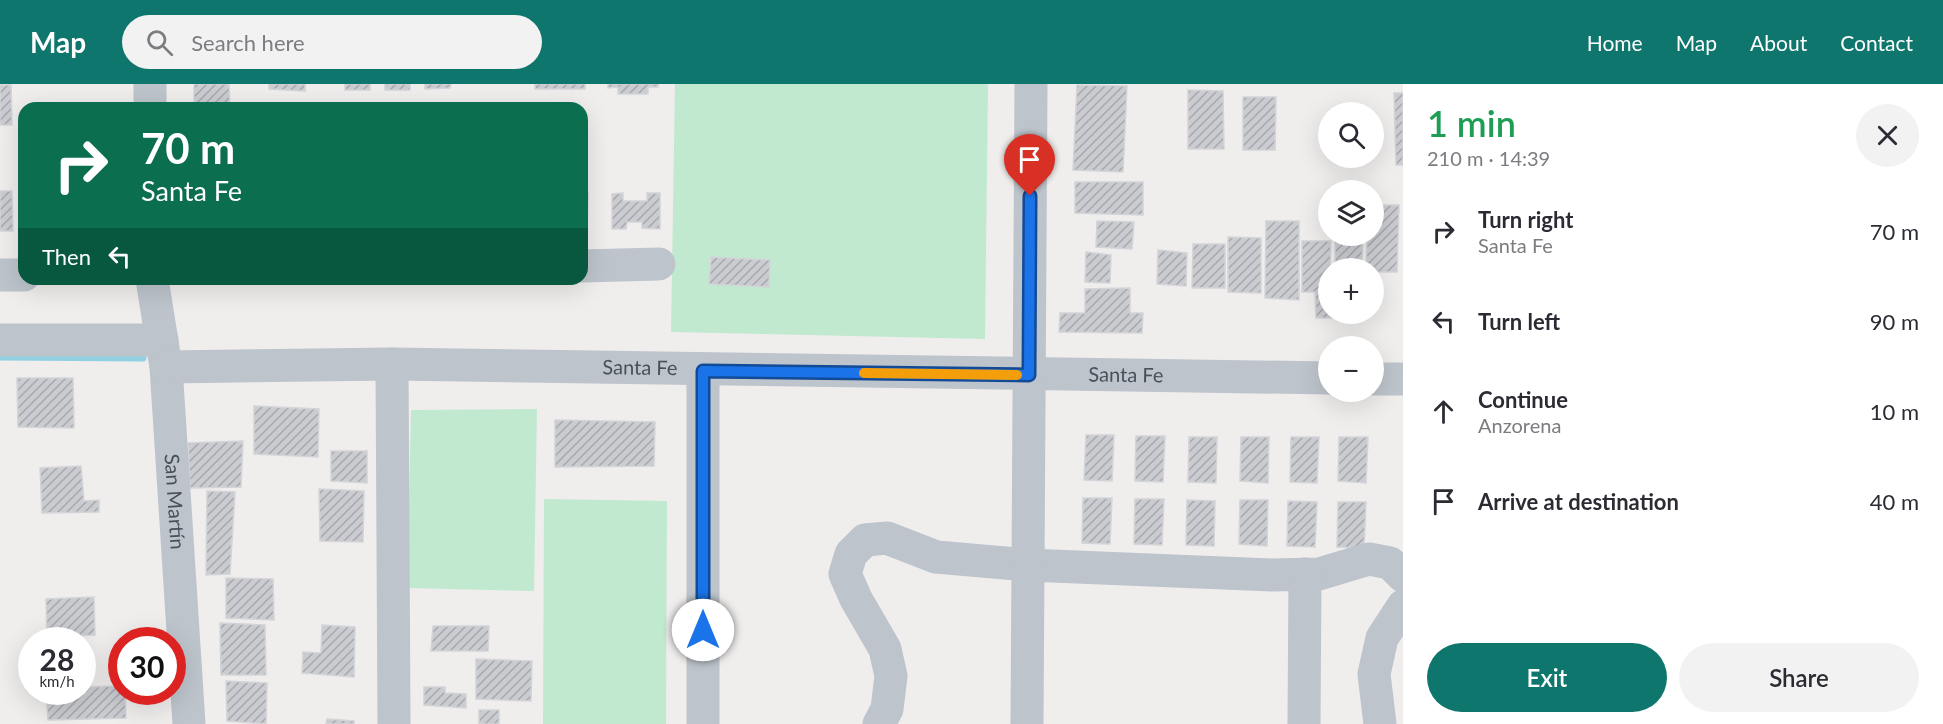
<!DOCTYPE html>
<html lang="en">
<head>
<meta charset="utf-8">
<style>
  :root { --surface:#fff; --page:#f2f2f3; --text:#2b2b33; --muted:#7c7c81; --accent:#0f766e }
  body { margin:0; font-family:Lato,sans-serif; background:var(--page); color:var(--text); height:100vh; display:flex; flex-direction:column; font-size:22px; white-space:nowrap }
  * { box-sizing:border-box; margin:0 }
  p { font-size:20px; color:var(--muted) }
  .icon { flex:none; width:33px; height:33px; fill:none; stroke:currentColor; stroke-width:2; stroke-linecap:round; stroke-linejoin:round }
  .map { position:relative; flex:1; overflow:hidden }
  .details { display:flex; flex-direction:column; background:var(--surface); width:540px }
  .details>* { flex:none }
  .guide { position:absolute; left:18px; top:18px; width:570px; height:183px; border-radius:18px; box-shadow:0 6px 24px #0002; background:#0b6e4f; color:#fff; overflow:hidden }
  .controls { position:absolute; left:1318px; top:18px; display:grid; gap:12px }
  .controls a { display:grid; place-items:center; width:66px; height:66px; border-radius:50%; background:var(--surface); box-shadow:0 6px 24px #0002; font-size:30px }
  .speed { position:absolute; left:18px; top:543px; display:flex; gap:12px; font-size:30px; font-weight:700; text-align:center }
  .speed>* { display:grid; place-content:center; width:78px; height:78px; border-radius:50%; background:var(--surface); box-shadow:0 6px 24px #0002; line-height:1 }
  .speed small { font-size:15px; font-weight:400 }
  .speed .limit { border:9px solid #d22; background:#fff; color:#111 }
  .pin { position:absolute; display:grid; place-items:center; width:51px; height:51px; color:#fff; margin:-62px -26px; border-radius:50% 50% 50% 0; rotate:-45deg; box-shadow:0 0 6px #0007 }
  .pin .icon { rotate:45deg }
  .me { position:absolute; width:66px; margin:-33px; rotate:0deg; stroke-linejoin:round; filter:drop-shadow(0 0 4px #0008) }
  .turn { display:flex; align-items:center; gap:21px; height:126px; padding:0 24px; font-size:27px }
  .turn .icon { width:78px; height:78px; stroke-width:2.5 }
  .turn b { display:block; font-size:42px; line-height:51px }
  .then { display:flex; align-items:center; height:57px; padding:0 24px; background:#0003; gap:12px; font-size:22px }
  .round { display:grid; place-items:center; flex:none; width:63px; height:63px; border-radius:32px; background:var(--page) }
  .overview { display:flex; align-items:center; justify-content:space-between; height:102px; padding:0 24px }
  h1 { font-size:36px; font-weight:600; line-height:45px; color:#1e9e55 }
  .action { display:flex; gap:12px; margin-top:auto; padding:12px 24px }
  .action a { flex:1; height:69px; border-radius:36px; background:var(--accent); color:#fff; font-size:24px; font-weight:600; line-height:69px; text-align:center }
  .action a+a { background:var(--page); color:var(--text) }
  ul { padding:0; list-style:none }
  li { display:flex; align-items:center; gap:18px; height:90px; padding:0 24px }
  li div { flex:1 }
  li b { display:block; font-size:22px }
  li em { font-style:normal }
  header { display:flex; align-items:center; gap:36px; box-sizing:border-box; height:84px; padding:0 30px; background:var(--accent); color:#fff }
  header strong { font-size:28px }
  nav { display:flex; gap:33px; margin-inline-start:auto; font-size:21px }
  .search { width:420px; height:54px; background:var(--page); display:flex; align-items:center; gap:15px; box-sizing:border-box; padding:0 21px; border-radius:33px; color:var(--muted); font-size:22px }
  main { display:flex; flex:1; min-height:0 }
  .map>svg:first-child { display:block }
</style>
</head>
<body>
<header>
<strong>Map</strong>
<div class="search"><svg class="icon" aria-label="search" viewBox="0 0 24 24"><circle cx="10" cy="10" r="6"/><path d="M15 15l6 6"/></svg>Search here</div>
<nav><a>Home</a><a>Map</a><a>About</a><a>Contact</a></nav>
</header>
<main>
<div class="map">
<svg width="1403" height="640" viewBox="0 0 1403 640">
  <defs>
    <pattern id="building-hatch" width="6" height="6" patternUnits="userSpaceOnUse" patternTransform="scale(1.5)"><rect width="6" height="6" fill="#cbccd1"/><path d="M-1 1l2-2M0 6l6-6M5 7l2-2" fill="none" stroke="#a7a8ac"/></pattern>
  </defs>
  <rect width="100%" height="100%" fill="#f0eded"/>
  <path fill="#c0e9d0" d="M675 0H988L985 255 671 248Z
    M537 325 534 507 407 504 411 326Z
    M544 415 667 417 666 640H543Z"/>
  <g fill="none" stroke-linecap="round" stroke-linejoin="round">
    <path stroke="#91d0e2" stroke-width="7" d="M0 273 143 274"/>
  </g>
  <path fill="url(#building-hatch)" stroke="#d2d4d8" stroke-width="1.5" d="M194 0H229L230 24H194Z
    M269 0H305V7L269 5Z
    M345 0H370V6H345Z
    M385 0H410V6H385Z
    M425 0H451L450 4 425 5Z
    M535 0H585V5H535Z
    M608 0H658V3H648V10H618V3L608 4Z
    M0 1H11L12 41H0Z
    M1077 1 1127 2 1123 88 1073 86Z
    M1188 6 1223 7 1224 65H1188Z
    M1394 9H1403V81H1396Z
    M1243 13H1276L1275 66H1243Z
    M1075 98H1143V131L1075 129Z
    M0 107H12L13 147H0Z
    M582 108H588L587 144H582Z
    M623 109V117H647V109H660V145L642 144V138H627L626 145H612V110Z
    M1374 121H1399L1397 188H1374V184H1366L1367 152H1374Z
    M1097 137 1134 138 1132 165 1096 163Z
    M1266 137H1299V216L1265 214Z
    M1335 152H1363L1362 178 1335 177Z
    M1228 153 1261 154V209L1228 208Z
    M1302 157H1331L1329 230H1332V234H1316L1315 208H1302Z
    M1193 160H1225V204H1192Z
    M1158 166 1187 169 1186 202 1157 200Z
    M1086 168 1111 171 1110 199 1085 198Z
    M711 173 770 176 769 203 709 200Z
    M1130 204V229H1143L1142 249 1059 248 1060 229H1085V205Z
    M17 294H73L74 344 18 343Z
    M254 322 319 325 318 373 254 370Z
    M555 336 655 338 654 382 555 383Z
    M1086 351H1114L1112 397 1084 396Z
    M1136 352H1165L1163 398 1135 397Z
    M1189 353H1217L1216 399 1188 398Z
    M1241 353H1269L1268 399 1240 397Z
    M1291 353H1319L1317 399 1290 398Z
    M1339 353H1368L1366 399 1338 397Z
    M243 357 241 403 190 404 188 359Z
    M331 367H367V399L331 397Z
    M81 382 84 417 99 416V428L42 429 40 384Z
    M319 405 364 407 363 458 320 457Z
    M207 407 235 408 230 490 206 491Z
    M1083 414H1112L1110 460 1082 459Z
    M1135 415H1164L1162 461 1134 460Z
    M1187 416 1215 417 1214 462 1186 461Z
    M1240 416H1268L1267 462 1239 460Z
    M1288 417 1317 418 1315 463 1287 462Z
    M1338 418H1366L1364 464 1337 463Z
    M226 494 273 495 274 536 226 534Z
    M94 513 95 551 47 553 46 515Z
    M220 539 265 541 266 591H221Z
    M322 541 355 543 354 593 302 589 303 568 321 569Z
    M433 542H489L488 567H431Z
    M476 575 532 577 531 617 476 615Z
    M226 597 267 599 266 640 227 637Z
    M122 602V608H125L126 634 48 636 46 608H82V603Z
    M424 603H445V609L466 610V624L424 621Z
    M479 626H499V640H479Z
    M327 635 354 637V640H326Z"/>
  <g fill="none" stroke-linecap="round" stroke-linejoin="round">
    <g stroke="#bdc4cb" stroke-width="33">
      <path d="M150 0V24"/>
      <path d="M582 182 659 180"/>
      <path d="M0 191H24"/>
      <path id="s1" d="M152 195 166 283 189 640"/>
      <path d="M0 256H162"/>
      <path d="M392 280 394 640"/>
      <path id="s2" d="M166 283 392 280 1329 294"/>
      <path d="M1374 295H1403"/>
      <path d="M703 640V287"/>
      <path d="M879 640 887 625 891 592 885 565 856 515 845 490 851 470 865 456 887 454 936 473 1028 481 1272 491 1319 490 1369 475 1390 479 1403 492"/>
      <path d="M1027 640 1031 0"/>
      <path d="M1304 640 1305 490"/>
      <path d="M1380 640 1374 590 1382 554 1403 522"/>
    </g>
  </g>
  <g fill="none" stroke-linecap="round" stroke-linejoin="round">
    <defs>
      <path id="route" d="M703 546V287L1029 291 1030 112"/>
    </defs>
    <use href="#route" stroke="#114b97" stroke-width="15"/>
    <use href="#route" stroke="#1a73e8" stroke-width="10"/>
    <path stroke="#f59e0b" stroke-width="10" d="M864 289 1017 291"/>
  </g>
  <g text-anchor="middle" stroke-width="4.5" stroke-linejoin="round" paint-order="stroke">
    <g font-size="20" fill="#485058" stroke="#fff">
      <text dy="7" stroke="none"><textPath href="#s2" startOffset="474">Santa Fe</textPath></text>
      <text dy="7" stroke="none"><textPath href="#s2" startOffset="960">Santa Fe</textPath></text>
      <text dy="7" stroke="none"><textPath href="#s1" startOffset="224">San Martín</textPath></text>
    </g>
  </g>
</svg>
<div class="controls">
<a><svg class="icon" aria-label="search" viewBox="0 0 24 24"><circle cx="10" cy="10" r="6"/><path d="M15 15l6 6"/></svg></a>
<a><svg class="icon" aria-label="layers" viewBox="0 0 24 24"><path d="M12 4l9 5-9 5-9-5zM3 14l9 5 9-5"/></svg></a>
<a>+</a>
<a>−</a>
</div>
<div class="speed"><div>28<small>km/h</small></div><div class="limit">30</div></div>
<div class="pin" style="left:1030px;top:112px;background:#d93025"><svg class="icon" aria-label="arrive" viewBox="0 0 24 24"><path d="M6 21V4h12l-3 4 3 4H6"/></svg></div>
<svg class="me" style="left:703px;top:546px" viewBox="-20 -20 40 40"><circle r="19" fill="#fff"/><path d="M0-13L10 11 0 6-10 11z" fill="#1a73e8"/></svg>
<div class="guide">
<div class="turn"><svg class="icon" aria-label="right" viewBox="0 0 24 24"><path d="M7 20v-9h11M14 6l5 5-5 5"/></svg><div><b>70 m</b>Santa Fe</div></div>
<div class="then">Then<svg class="icon" aria-label="left" viewBox="0 0 24 24"><path d="M17 20v-9H6M10 6l-5 5 5 5"/></svg></div>
</div>
</div>
<section class="details">
<div class="overview"><div><h1>1 min</h1><p>210 m · 14:39</p></div><a class="round"><svg class="icon" aria-label="close" viewBox="0 0 24 24"><path d="M6 6l12 12M18 6L6 18"/></svg></a></div>
<ul>
<li><svg class="icon" aria-label="right" viewBox="0 0 24 24"><path d="M7 20v-9h11M14 6l5 5-5 5"/></svg><div><b>Turn right</b><p>Santa Fe</p></div><em>70 m</em></li>
<li><svg class="icon" aria-label="left" viewBox="0 0 24 24"><path d="M17 20v-9H6M10 6l-5 5 5 5"/></svg><div><b>Turn left</b></div><em>90 m</em></li>
<li><svg class="icon" aria-label="ahead" viewBox="0 0 24 24"><path d="M12 20V5M6 11l6-6 6 6"/></svg><div><b>Continue</b><p>Anzorena</p></div><em>10 m</em></li>
<li><svg class="icon" aria-label="arrive" viewBox="0 0 24 24"><path d="M6 21V4h12l-3 4 3 4H6"/></svg><div><b>Arrive at destination</b></div><em>40 m</em></li>
</ul>
<div class="action"><a>Exit</a><a>Share</a></div>
</section>
</main>
</body>
</html>
